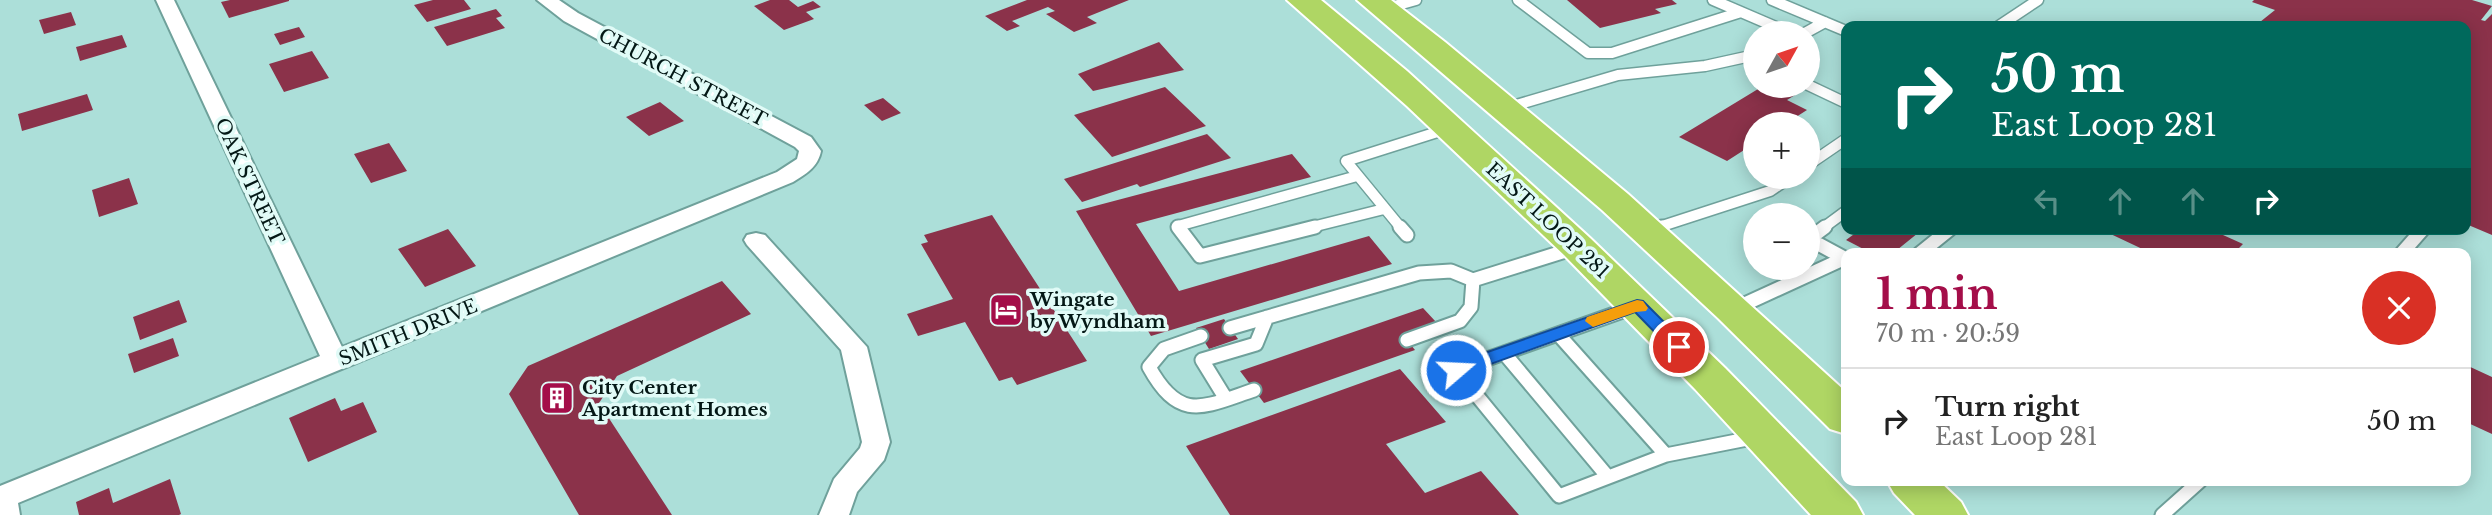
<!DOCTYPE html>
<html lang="en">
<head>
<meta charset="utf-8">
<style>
  :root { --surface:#fff; --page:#f2f2f2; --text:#222; --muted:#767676; --line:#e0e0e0; --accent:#a40e49 }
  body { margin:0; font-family:"Libre Baskerville",serif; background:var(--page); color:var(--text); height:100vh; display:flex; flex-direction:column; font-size:26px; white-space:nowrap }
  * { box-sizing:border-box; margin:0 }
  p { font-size:23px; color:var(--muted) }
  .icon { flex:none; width:38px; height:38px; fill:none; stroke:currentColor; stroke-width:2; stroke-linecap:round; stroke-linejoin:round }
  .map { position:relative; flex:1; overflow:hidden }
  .side { position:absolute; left:1841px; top:248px; width:630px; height:238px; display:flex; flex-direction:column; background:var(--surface); border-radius:14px; box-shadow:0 4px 18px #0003 }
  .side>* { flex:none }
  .hud { position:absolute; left:1841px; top:21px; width:630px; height:214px; border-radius:14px; box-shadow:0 4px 18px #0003; background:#00695c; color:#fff; overflow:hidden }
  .needle { width:46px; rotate:50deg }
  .fabs { position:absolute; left:1743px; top:21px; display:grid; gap:14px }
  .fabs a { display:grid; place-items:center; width:77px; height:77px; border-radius:50%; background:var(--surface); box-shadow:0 4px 18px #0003; font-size:35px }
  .pin { position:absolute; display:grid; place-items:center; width:60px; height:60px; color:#fff; margin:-30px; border:4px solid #fff; border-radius:50%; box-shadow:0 2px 7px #0007 }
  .me { position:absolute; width:77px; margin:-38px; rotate:71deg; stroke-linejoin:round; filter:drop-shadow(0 0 5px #0008) }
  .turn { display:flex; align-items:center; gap:24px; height:147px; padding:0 35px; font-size:32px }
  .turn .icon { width:91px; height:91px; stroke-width:2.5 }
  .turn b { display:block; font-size:49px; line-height:60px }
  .lanes { display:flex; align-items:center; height:66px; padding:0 35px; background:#0003; justify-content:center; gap:35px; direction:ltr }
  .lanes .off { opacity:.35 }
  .round { display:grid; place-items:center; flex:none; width:74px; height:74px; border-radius:37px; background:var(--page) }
  .head { display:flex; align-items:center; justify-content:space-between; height:119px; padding:0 35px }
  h1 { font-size:42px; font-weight:700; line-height:52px; color:var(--accent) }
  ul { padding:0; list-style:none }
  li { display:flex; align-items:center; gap:21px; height:105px; padding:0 35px; border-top:2px solid var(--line) }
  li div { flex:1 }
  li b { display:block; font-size:26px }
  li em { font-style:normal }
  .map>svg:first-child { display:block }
</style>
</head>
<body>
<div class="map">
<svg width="2492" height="515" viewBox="0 0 2492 515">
  <rect width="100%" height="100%" fill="#acdfd9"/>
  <path fill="#8b324a" d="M230 0H289V1L229 18 221 2Z
    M433 0H464L471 9 427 22 414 5Z
    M770 0H789L798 7 813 1 821 7 806 12 814 19 784 30 754 6Z
    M1027 0H1129L1087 17 1097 23 1074 32 1046 14 1055 11 1048 7 1012 21 1020 26 1007 31 985 16Z
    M1567 0H1672L1677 4 1655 9 1661 13 1600 28Z
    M2254 0H2472L2492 6 2481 20 2485 21 2492 14V235L2466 224V26H2255L2275 10 2252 2Z
    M496 9 502 16 496 18 505 28 447 46 434 27Z
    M71 12 76 25 44 34 39 20Z
    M299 27 305 37 280 45 274 34Z
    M122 35 127 47 80 61 76 47Z
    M1159 42 1184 70 1093 91 1078 74Z
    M312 51 329 78 284 92 269 64Z
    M1763 86H1775L1795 95 1787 100 1807 110 1785 124H1755V143L1727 161 1679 137Z
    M1165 87 1206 126 1112 157 1074 115Z
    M87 94 93 110 22 131 18 114Z
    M883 98 901 113 882 121 864 105Z
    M660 102 684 121 649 136 626 117Z
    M1207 134 1231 158 1140 187 1137 184 1082 202 1064 179Z
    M389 143 407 171 371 183 354 154Z
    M1292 154 1311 177 1136 224 1179 291 1369 236 1392 264 1151 336 1076 211Z
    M129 178 138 204 99 217 92 190Z
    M992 215 1087 361 1017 385 1012 377 999 381 965 322 918 336 907 314 953 299 921 244 928 242 924 235Z
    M448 229 476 266 425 287 398 249Z
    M1861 229H1923L1892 254H1873L1846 240Z
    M2100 229H2229L2223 235 2243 244 2233 254H2153Z
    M722 281 751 314 617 376 599 403 672 515H579L509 394 528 366Z
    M179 300 187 322 140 340 133 317Z
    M1423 308 1436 322 1402 334 1415 350 1264 403 1240 371Z
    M1224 319 1238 339 1209 349 1196 328Z
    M173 338 179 356 134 373 128 354Z
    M2466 365 2492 377V434L2466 422Z
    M1400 369 1446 422 1386 444 1425 493 1481 471 1519 515H1230L1186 446Z
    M335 398 341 411 363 402 377 432 308 462 289 418Z
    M170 479 181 514 179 515H79L76 502 109 488 113 503Z"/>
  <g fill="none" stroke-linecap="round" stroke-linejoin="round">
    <defs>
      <path id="service-far1" d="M1518 0 1588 53H1612L1741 12
        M1713 0 1790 33
        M1772 0 1846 31
        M1384 9 1416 0
        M1999 26 2038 0
        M1805 33 1825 22
        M1808 85 1846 103
        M1506 108 1618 75 1705 66 1755 55
        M1808 165 1846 139
        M1180 228 1178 226 1357 176
        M1308 228 1384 209
        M1401 228 1346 161 1450 128
        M1656 228 1770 191 1791 177
        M1823 228 1846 211"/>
      <path id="service" d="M1178 227 1200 256 1315 227
        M1400 227 1407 235
        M1825 227 1809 239 1846 259
        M1648 231 1662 227
        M1919 254 1950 229
        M2401 254 2423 229
        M1634 307 1456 370 1559 496 1666 455
        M1734 309 1845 258
        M1230 328 1419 273 1451 271 1473 280 1575 248
        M1558 334 1666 455 1757 437
        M1201 336 1164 349 1149 367C1180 423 1203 407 1254 390
        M1407 340 1460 321 1471 307 1473 280
        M1504 353 1608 477
        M1226 399 1202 360 1256 344 1267 317
        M2162 515 2200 481"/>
      <path id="minor" d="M156 0H174L342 347 777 172 797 159 799 151 795 147 564 21 537 0H559L578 13 811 137 821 151C818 167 806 174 793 182L18 503 20 515H0V486L320 356Z
        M756 233 765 235 867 347 890 442 884 460 857 492 849 515H819L834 479 860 448 862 442 841 350 747 245 744 240 747 235Z"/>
      <path id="trunk" d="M1287 0H1321L1407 71 1590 238 1725 368 1856 502 1863 515H1811L1695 389 1564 255 1407 106Z
        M1357 0H1391L1445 42 1628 194 1846 392V434L1830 429 1718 318 1602 210Z
        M1887 481H1939L1961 502 1968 515H1915L1894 493Z"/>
    </defs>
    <use href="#service-far1" stroke="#6fa19b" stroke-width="13"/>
    <use href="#service" stroke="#6fa19b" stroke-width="17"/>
    <use href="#minor" stroke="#6fa19b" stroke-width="4"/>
    <use href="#trunk" stroke="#fff" stroke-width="4"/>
    <use href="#service-far1" stroke="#fff" stroke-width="10"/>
    <use href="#service" stroke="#fff" stroke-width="13"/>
    <use href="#minor" fill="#fff" fill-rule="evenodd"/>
    <use href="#trunk" fill="#afd664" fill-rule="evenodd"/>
  </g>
  <path fill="#1a73e8" stroke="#114b97" stroke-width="2" d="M1637 300 1643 301 1685 343 1687 347 1685 351H1673L1635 312 1463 374H1450L1448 370 1450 365Z"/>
  <path fill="#f59e0b" d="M1637 300 1643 301 1648 308 1646 311 1636 312 1593 327 1585 321 1587 317Z"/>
  <defs>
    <symbol id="hotel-square" viewBox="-11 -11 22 22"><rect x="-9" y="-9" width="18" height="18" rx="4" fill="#a40e49" stroke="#e1fbf7"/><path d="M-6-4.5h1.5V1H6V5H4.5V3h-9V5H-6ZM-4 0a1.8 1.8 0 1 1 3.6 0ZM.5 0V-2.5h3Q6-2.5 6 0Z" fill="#fff"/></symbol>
    <symbol id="building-square" viewBox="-11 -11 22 22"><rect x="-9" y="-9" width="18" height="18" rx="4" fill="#a40e49" stroke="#e1fbf7"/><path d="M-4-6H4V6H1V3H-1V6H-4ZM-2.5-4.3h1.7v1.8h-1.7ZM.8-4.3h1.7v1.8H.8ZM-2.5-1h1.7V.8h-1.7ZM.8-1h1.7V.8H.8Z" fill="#fff"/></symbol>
  </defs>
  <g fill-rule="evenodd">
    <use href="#hotel-square" x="987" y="291" width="38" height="38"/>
    <use href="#building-square" x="538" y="379" width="38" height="38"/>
  </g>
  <g text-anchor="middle" stroke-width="7" stroke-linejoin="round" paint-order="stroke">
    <g font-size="19" fill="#041816" stroke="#e1fbf7">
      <text transform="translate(683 77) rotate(28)" y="7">CHURCH STREET</text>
      <text transform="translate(250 181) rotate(65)" y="7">OAK STREET</text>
      <text transform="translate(1548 220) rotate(43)" y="7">EAST LOOP 281</text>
      <text transform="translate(408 332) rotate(-22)" y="7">SMITH DRIVE</text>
    </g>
    <g font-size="19" font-weight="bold" fill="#041816" stroke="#e1fbf7" text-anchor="start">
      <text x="1030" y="306">Wingate<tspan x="1030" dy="22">by Wyndham</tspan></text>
      <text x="582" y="394">City Center<tspan x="582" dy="22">Apartment Homes</tspan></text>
    </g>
  </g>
</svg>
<div class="fabs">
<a><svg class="needle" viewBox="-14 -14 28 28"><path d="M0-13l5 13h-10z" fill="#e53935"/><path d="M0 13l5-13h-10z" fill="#767676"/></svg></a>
<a>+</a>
<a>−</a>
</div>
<div class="pin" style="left:1679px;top:347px;background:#d93025"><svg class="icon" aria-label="arrive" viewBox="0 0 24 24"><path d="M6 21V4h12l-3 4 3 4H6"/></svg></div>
<svg class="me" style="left:1456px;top:370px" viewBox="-20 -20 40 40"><circle r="17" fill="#1a73e8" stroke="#fff" stroke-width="3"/><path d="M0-11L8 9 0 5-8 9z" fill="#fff"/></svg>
<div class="hud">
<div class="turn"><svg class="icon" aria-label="right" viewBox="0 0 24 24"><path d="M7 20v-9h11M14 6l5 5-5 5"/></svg><div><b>50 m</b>East Loop 281</div></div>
<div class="lanes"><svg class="icon off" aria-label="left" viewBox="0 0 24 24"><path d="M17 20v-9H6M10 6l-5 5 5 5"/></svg><svg class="icon off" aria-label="ahead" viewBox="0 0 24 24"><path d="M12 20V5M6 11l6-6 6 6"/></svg><svg class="icon off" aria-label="ahead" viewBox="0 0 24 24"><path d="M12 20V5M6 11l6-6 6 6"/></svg><svg class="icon" aria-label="right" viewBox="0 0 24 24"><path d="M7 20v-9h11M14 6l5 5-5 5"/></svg></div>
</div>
<section class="side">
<div class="head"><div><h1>1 min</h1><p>70 m · 20:59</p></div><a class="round" style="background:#d93025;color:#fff"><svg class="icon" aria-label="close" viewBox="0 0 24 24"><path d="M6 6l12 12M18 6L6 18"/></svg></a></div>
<ul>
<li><svg class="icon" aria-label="right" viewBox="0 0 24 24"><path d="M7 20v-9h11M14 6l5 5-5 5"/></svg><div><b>Turn right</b><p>East Loop 281</p></div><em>50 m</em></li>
</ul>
</section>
</div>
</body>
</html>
